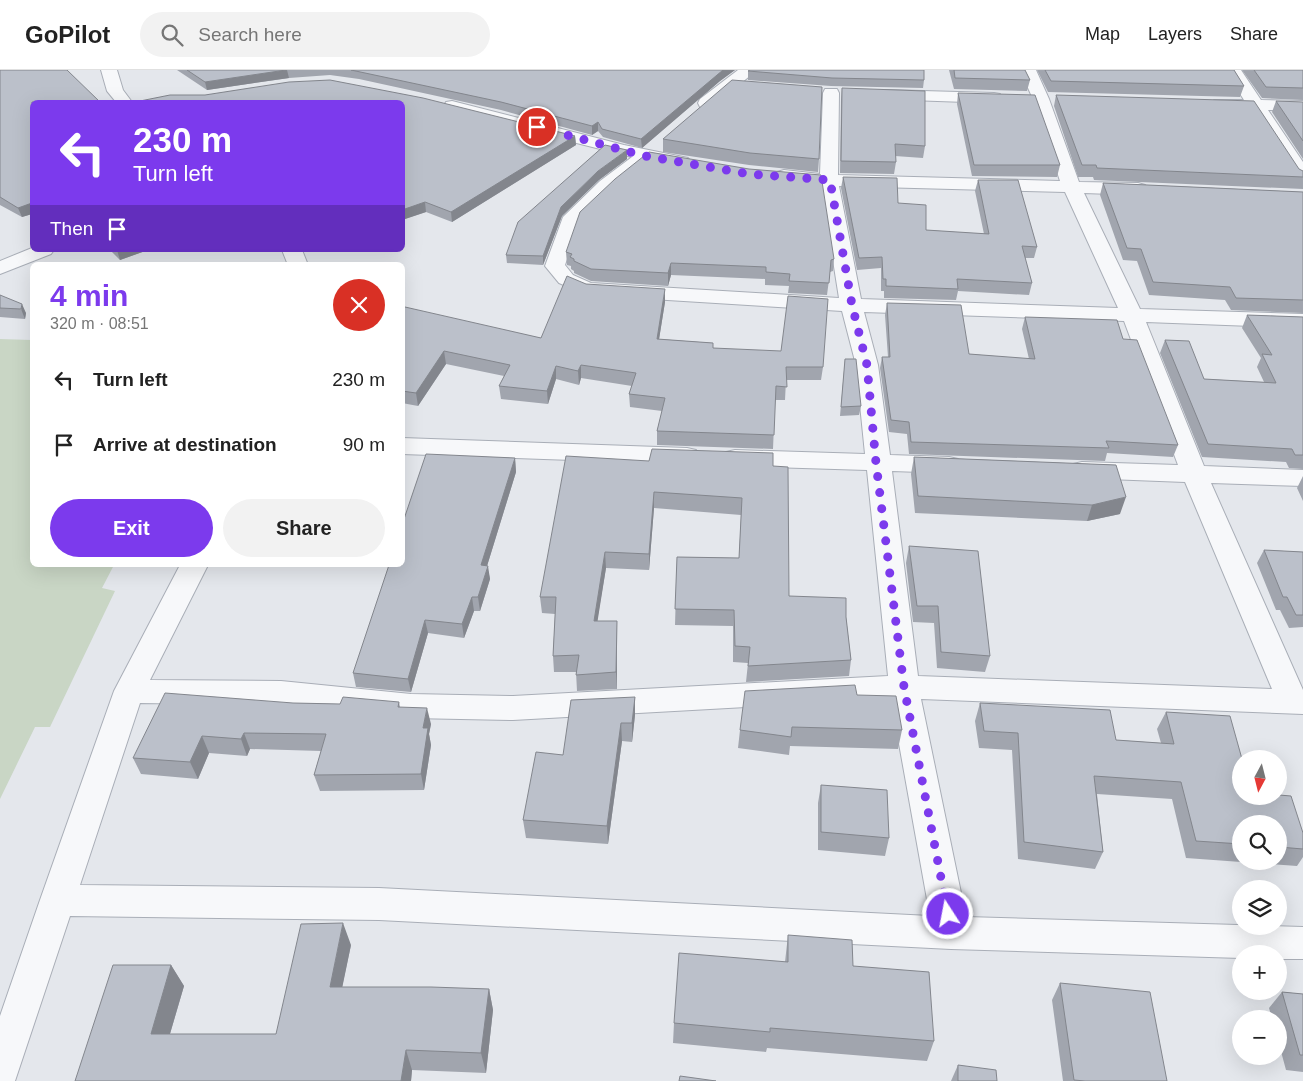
<!DOCTYPE html>
<html lang="en">
<head>
<meta charset="utf-8">
<style>
  :root { --surface:#fff; --page:#f2f2f2; --text:#222; --muted:#767676; --line:#e0e0e0; --accent:#7c3aed }
  body { margin:0; font-family:Helvetica,sans-serif; background:var(--page); color:var(--text); height:100vh; display:flex; flex-direction:column; font-size:19px; white-space:nowrap }
  * { box-sizing:border-box; margin:0 }
  p { font-size:16px; color:var(--muted) }
  .icon { flex:none; width:28px; height:28px; fill:none; stroke:currentColor; stroke-width:2; stroke-linecap:round; stroke-linejoin:round }
  .map { position:relative; flex:1; overflow:hidden }
  .side { position:absolute; left:30px; top:192px; width:375px; height:305px; display:flex; flex-direction:column; background:var(--surface); border-radius:8px; box-shadow:0 5px 20px #0002 }
  .side>* { flex:none }
  .guide { position:absolute; left:30px; top:30px; width:375px; height:152px; border-radius:8px; box-shadow:0 5px 20px #0002; background:#7c3aed; color:#fff; overflow:hidden }
  .needle { width:32px; rotate:187deg }
  .fabs { position:absolute; left:1232px; top:680px; display:grid; gap:10px }
  .fabs a { display:grid; place-items:center; width:55px; height:55px; border-radius:50%; background:var(--surface); box-shadow:0 5px 20px #0002; font-size:25px }
  .pin { position:absolute; display:grid; place-items:center; width:42px; height:42px; color:#fff; margin:-21px; border:2px solid #fff; border-radius:50%; box-shadow:0 1px 5px #0007 }
  .me { position:absolute; width:55px; margin:-28px; rotate:349deg; stroke-linejoin:round; filter:drop-shadow(0 0 4px #0008) }
  .turn { display:flex; align-items:center; gap:18px; height:105px; padding:0 20px; font-size:22px }
  .turn .icon { width:65px; height:65px; stroke-width:2.5 }
  .turn b { display:block; font-size:35px; line-height:42px }
  .then { display:flex; align-items:center; height:48px; padding:0 20px; background:#0003; gap:10px; font-size:19px }
  .round { display:grid; place-items:center; flex:none; width:52px; height:52px; border-radius:26px; background:var(--page) }
  .summary { display:flex; align-items:center; justify-content:space-between; height:85px; padding:0 20px }
  h1 { font-size:30px; font-weight:600; line-height:38px; color:var(--accent) }
  .cta { display:flex; gap:10px; margin-top:auto; padding:10px 20px }
  .cta a { flex:1; height:58px; border-radius:30px; background:var(--accent); color:#fff; font-size:20px; font-weight:600; line-height:58px; text-align:center }
  .cta a+a { background:var(--page); color:var(--text) }
  ul { padding:0; list-style:none }
  li { display:flex; align-items:center; gap:15px; height:65px; padding:0 20px }
  li div { flex:1 }
  li b { display:block; font-size:19px }
  li em { font-style:normal }
  header { display:flex; align-items:center; gap:30px; box-sizing:border-box; height:70px; padding:0 25px; background:var(--surface); border-bottom:1px solid var(--line) }
  header strong { font-size:24px }
  nav { display:flex; gap:28px; margin-inline-start:auto; font-size:18px }
  .search { width:350px; height:45px; background:var(--page); display:flex; align-items:center; gap:12px; box-sizing:border-box; padding:0 18px; border-radius:28px; color:var(--muted); font-size:19px }
  .map>svg:first-child { display:block }
</style>
</head>
<body>
<header>
<strong>GoPilot</strong>
<div class="search"><svg class="icon" aria-label="search" viewBox="0 0 24 24"><circle cx="10" cy="10" r="6"/><path d="M15 15l6 6"/></svg>Search here</div>
<nav><a>Map</a><a>Layers</a><a>Share</a></nav>
</header>
<div class="map">
<svg width="1303" height="1011" viewBox="0 0 1303 1011">
  <rect width="100%" height="100%" fill="#e4e7ec"/>
  <path fill="#c9d6c5" d="M0 269 32 270V495H114L102 518 115 521 50 657H35L0 729Z"/>
  <g fill="none" stroke-linecap="round" stroke-linejoin="round">
    <defs>
      <path id="street" d="M101 0H117L123 20 132 32H116L107 21Z
        M738 0H757L712 37H700L698 33 700 29Z
        M1020 0H1036L1049 29 1079 112 1138 113 1145 115 1147 119 1145 123 1138 125 1084 123 1140 239 1303 244V258L1146 252 1204 396 1303 400V416L1211 413 1303 620V644L921 629 966 847 1303 857V889H1279V884H1241V888L951 879 379 850 70 846 15 1011H0V946L40 830 114 621 180 495H208L150 610 281 611 411 624 513 626 888 606 867 400 735 396 726 394 723 388 726 382 735 380 865 384 856 295 842 241 587 225 559 213 545 196 563 147 600 111 632 87 446 40 444 36 446 32 452 31 624 75 688 88 691 92 688 96 682 97 650 91 614 119 579 153 565 195 573 205 591 213 839 228 821 115 777 110 775 106 777 102 784 100 820 104 823 23 825 19H837L839 23 838 105 1060 111 1033 29ZM839 116 1065 122 1118 238 861 229ZM864 242 1124 251 1178 395 1082 392 1073 394 1069 400 1073 406 1082 408 1185 412 1272 619 918 606 892 401 949 403 958 401 962 395 958 389 949 387 890 385 878 295ZM891 629 930 846 379 818 80 815 140 633 281 635 411 648 513 650Z
        M1225 0H1241L1261 30 1303 31V41L1268 40 1303 92V112L1296 110 1251 40 1214 38 1212 34 1214 30H1244Z
        M887 20 994 23 1000 24 1002 28 1000 32 994 33 881 29 879 25 881 21Z
        M32 178V180H54L51 184 0 204V191Z
        M282 180H302L308 195H288Z
        M402 368 687 378 696 380 699 386 696 392 687 394 402 384Z"/>
    </defs>
    <use href="#street" stroke="#a9aeb7" stroke-width="2"/>
    <use href="#street" fill="#f7f8fa" fill-rule="evenodd"/>
  </g>
  <path fill="#a1a5ae" fill-rule="evenodd" d="M0 0 32 32V144L22 147 0 135Z
    M177 0H735L720 11 642 78 603 67 598 61 592 65 501 40 359 9 330 5 289 8 207 20Z
    M949 0H1025L1030 10 1027 21 954 19Z
    M1037 0H1234L1244 16 1240 27 1048 22Z
    M1242 0H1303V30L1262 28Z
    M748 1 924 10 923 18 831 16 748 10Z
    M842 18 925 76 923 88 895 86 896 92 894 104 840 103 841 30Z
    M958 23 1060 95 1057 107 972 106 957 34Z
    M1056 25 1303 101V119L1094 110 1093 107H1078L1054 36Z
    M1276 31 1303 32V89L1272 42Z
    M402 32 575 66 576 75 452 152 426 142 402 150Z
    M663 69 819 89 818 102 749 95 663 82Z
    M627 80V89L599 110 562 146 543 195 507 193 506 185Z
    M843 107 898 133 926 160 984 164 975 121 978 110 1037 177 1034 188H1025L1032 213 1029 225 958 221 956 230 884 228V221H881V198L857 200 841 118Z
    M1103 113 1303 122V243L1231 240 1225 230 1149 225 1137 191 1123 190 1100 125Z
    M110 180H148L120 190Z
    M566 182 834 189 833 201 830 202 827 225 788 223 789 216 765 215V209L671 205 668 216 591 211 574 203V201L571 199V196L567 195Z
    M586 214 665 232 659 269 713 273V278L823 297 821 310H786L785 330H775L773 379 657 375V361L662 341 630 337 629 324 632 316 581 308 579 315 556 309 548 334 501 329 499 316 504 306 446 294 418 336 402 333V239L541 268Z
    M0 225 26 243 25 249 0 247Z
    M887 233 969 284 1029 289 1022 259 1025 247 1123 269 1178 375 1173 387 1107 383 1105 391 909 384 907 364 889 362 880 298 882 287H888L885 245Z
    M1247 245 1303 247V399L1289 398 1286 392 1202 387 1160 283 1165 270 1204 309 1264 312 1257 297 1261 288 1242 258Z
    M845 289 861 336 859 345 840 346Z
    M914 387 1116 395 1120 444 1087 451 915 443 911 404Z
    M515 388 516 402 487 496 490 509 480 541H474L464 568 428 563 411 622 356 617 353 603Z
    M649 391 773 396 789 526 846 547 851 590 849 606 746 612 748 593 733 592V556L675 555 677 487 739 488 741 445 654 438 649 500 606 498 597 551H617V619L577 621 576 602H554L553 586 555 544 542 543 540 527Z
    M1303 406V431L1297 418Z
    M909 476 990 586 985 602 937 598 934 553 913 552 906 493Z
    M1264 480 1303 482V557L1289 558 1280 540H1276L1257 493Z
    M857 625 902 660 898 679 790 676 789 685 738 678 740 660Z
    M635 627V645L632 672 622 671 608 774 526 768 523 750 563 685Z
    M399 632 400 637 431 654 429 664 431 675 424 720 320 721 314 705 321 681 250 679 247 686 209 683 198 709 141 704 133 688 293 633 340 634Z
    M980 633 1116 670 1161 673 1157 659 1166 642 1241 726 1303 763V787L1297 796 1186 788 1172 729 1097 724 1103 782 1095 799 1018 789 1012 680 979 678 975 651ZM1241 754H1279V791H1241Z
    M821 715 889 768 885 786 818 780V733Z
    M788 865 934 971 927 991 767 978 766 982 673 973 674 953 785 892Z
    M351 875 342 917 489 919 493 940 486 1003 412 1000 411 1011H75L171 895 184 916 170 964H276Z
    M1060 913 1167 1011H1063L1052 930Z
    M1282 922 1303 924V1002L1286 1000 1279 974V949H1272L1269 938Z
    M958 995 997 1011H951Z"/>
  <path fill="#83868d" d="M287 0 289 8 207 20 205 12Z
    M723 0H735L720 11 642 78 641 69Z
    M598 52V61L592 65V56Z
    M575 66 576 75 452 152 451 142Z
    M627 80V89L599 110 562 146 543 195V186L561 137 598 101Z
    M425 132 426 142 402 150V140Z
    M32 133V144L22 147 18 138Z
    M117 180H148L120 190Z
    M671 193V205L668 216V203Z
    M665 219V232L657 282V269Z
    M22 234 26 243 25 249 21 239Z
    M444 281 446 294 418 336 416 323Z
    M581 295V308L579 315 578 301Z
    M556 296V309L548 334 547 321Z
    M515 388 516 402 483 509 481 495Z
    M654 422V438L649 500V484Z
    M1126 427 1120 444 1087 451 1092 435Z
    M605 482 606 498 595 567 594 551Z
    M488 496 490 509 480 541 478 527Z
    M472 527 474 541 464 568 462 554Z
    M425 550 428 563 411 622 408 609Z
    M617 551V619L616 602Z
    M635 627V645L632 672V653Z
    M427 638 431 654 429 664 431 675 424 720 421 704 423 658Z
    M621 653 622 671 608 774 607 756Z
    M244 663 250 679 247 686 241 669Z
    M202 666 209 683 198 709 190 692Z
    M343 853 351 875 338 938 330 917Z
    M171 895 184 916 164 984 151 964Z
    M489 919 493 940 486 1003 481 983Z
    M406 980 412 1000 411 1011H401Z"/>
  <path fill="#bbc0ca" stroke="#83868d" d="M0 0H67L100 32H32V133L18 138 0 127Z
    M187 0H286L205 12Z
    M351 0H723L641 69 602 59 598 52 592 56 501 32Z
    M750 0H924V10L832 8 748 1Z
    M954 0H1025L1030 10 955 8Z
    M1045 0H1234L1244 16 1051 11Z
    M1254 0H1303V18L1266 17Z
    M330 10 423 28 575 66 451 142 425 132 402 140V32H135L170 25H205L289 12Z
    M732 10 822 17 819 89 750 83 663 69Z
    M842 18 925 21V76L895 74 896 92 841 91Z
    M958 23 1035 25 1060 95H974Z
    M1056 25 1254 31 1299 99 1303 101V107L1097 98 1096 95H1082Z
    M1276 31 1303 32V71Z
    M605 75 627 80 598 101 561 137 543 186 506 185 518 152Z
    M649 82 749 99 821 105 834 189 831 190 829 213 789 211 790 204 766 202V197L671 193 668 203 591 199 574 191V189L570 187 572 184 566 182 580 142 615 109Z
    M843 107 897 108 898 133 926 135V160L989 164 978 110H1018L1037 177 1022 176 1032 213 957 209 958 219 886 216V209H883L882 187 859 188Z
    M1103 113 1303 122V230L1236 228 1230 217 1153 212 1141 179 1127 178Z
    M567 206 586 214 665 219 657 269 713 273V278L781 281 788 226 828 229 823 297H786L787 317 776 316 774 365 657 361 665 328 629 324 636 303 581 295 578 301 556 296 547 321 499 316 510 295 444 281 416 323 402 321V239L405 237 541 268Z
    M0 225 22 234 21 239 0 238Z
    M887 233 961 235 969 284 1035 289 1025 247 1117 250 1123 269 1137 270 1178 375 1106 371 1109 378 911 372 909 352 891 350 882 287H890Z
    M1247 245 1303 247V385H1295L1292 379 1208 374 1165 270 1189 271 1204 309 1276 313 1262 284 1272 285Z
    M845 289H856L861 336 841 337Z
    M652 379 773 383V396L788 397 789 526 846 528V547L851 590 748 596 750 577 735 576 734 540 675 539 677 487 739 488 742 428 654 422 649 484 605 482 594 551H617L616 602 576 605 579 585 553 586 556 527H540L566 386 649 391Z
    M426 384 515 388 481 495 488 496 478 527H472L462 554 425 550 408 609 353 603 389 495H402V455Z
    M914 387 1116 395 1126 427 1092 435 918 426Z
    M909 476 978 481 990 586 941 582 938 536H917Z
    M1264 480 1303 482V545H1296L1287 527H1283Z
    M855 615 857 625 896 626 902 660 792 657 791 667 740 660 745 621Z
    M165 623 293 633 340 634 343 627 399 632 398 637 427 638 423 658H428L421 704 314 705 326 664 244 663 241 669 202 666 190 692 133 688Z
    M635 627 632 653H621L607 756 523 750 536 682 563 685 571 630Z
    M980 633 1110 640 1116 670 1174 674 1166 642 1230 646 1242 689H1241V726H1279V725L1291 726 1303 763V779L1279 777V754H1241V774L1196 771 1181 712 1094 706 1103 782 1024 772 1018 663 984 661Z
    M821 715 887 720 889 768 821 762Z
    M343 853 330 917H431L489 919 481 983 406 980 401 1011H75L113 895H171L151 964H276L301 854Z
    M788 865 852 870 853 896 929 902 934 971 770 958V962L674 953 679 883 788 892Z
    M1060 913 1150 922 1167 1011H1085L1074 1010Z
    M1282 922 1303 924V985H1300Z
    M958 995 996 1000 997 1011H958Z
    M680 1006 716 1011H679Z"/>
  <g fill="none" stroke-linecap="round" stroke-linejoin="round">
    <path stroke="#7c3aed" stroke-width="9" stroke-dasharray="0 16.2" d="M537 57 645 86 749 104 830 110 852 235 867 295 876 393 904 617 948 844"/>
  </g>
</svg>
<div class="fabs">
<a><svg class="needle" viewBox="-14 -14 28 28"><path d="M0-13l5 13h-10z" fill="#e53935"/><path d="M0 13l5-13h-10z" fill="#767676"/></svg></a>
<a><svg class="icon" aria-label="search" viewBox="0 0 24 24"><circle cx="10" cy="10" r="6"/><path d="M15 15l6 6"/></svg></a>
<a><svg class="icon" aria-label="layers" viewBox="0 0 24 24"><path d="M12 4l9 5-9 5-9-5zM3 14l9 5 9-5"/></svg></a>
<a>+</a>
<a>−</a>
</div>
<div class="pin" style="left:537px;top:57px;background:#d93025"><svg class="icon" aria-label="arrive" viewBox="0 0 24 24"><path d="M6 21V4h12l-3 4 3 4H6"/></svg></div>
<svg class="me" style="left:948px;top:844px" viewBox="-20 -20 40 40"><circle r="17" fill="#7c3aed" stroke="#fff" stroke-width="3"/><path d="M0-11L8 9 0 5-8 9z" fill="#fff"/></svg>
<div class="guide">
<div class="turn"><svg class="icon" aria-label="left" viewBox="0 0 24 24"><path d="M17 20v-9H6M10 6l-5 5 5 5"/></svg><div><b>230 m</b>Turn left</div></div>
<div class="then">Then<svg class="icon" aria-label="arrive" viewBox="0 0 24 24"><path d="M6 21V4h12l-3 4 3 4H6"/></svg></div>
</div>
<section class="side">
<div class="summary"><div><h1>4 min</h1><p>320 m · 08:51</p></div><a class="round" style="background:#d93025;color:#fff"><svg class="icon" aria-label="close" viewBox="0 0 24 24"><path d="M6 6l12 12M18 6L6 18"/></svg></a></div>
<ul>
<li><svg class="icon" aria-label="left" viewBox="0 0 24 24"><path d="M17 20v-9H6M10 6l-5 5 5 5"/></svg><div><b>Turn left</b></div><em>230 m</em></li>
<li><svg class="icon" aria-label="arrive" viewBox="0 0 24 24"><path d="M6 21V4h12l-3 4 3 4H6"/></svg><div><b>Arrive at destination</b></div><em>90 m</em></li>
</ul>
<div class="cta"><a>Exit</a><a>Share</a></div>
</section>
</div>
</body>
</html>
